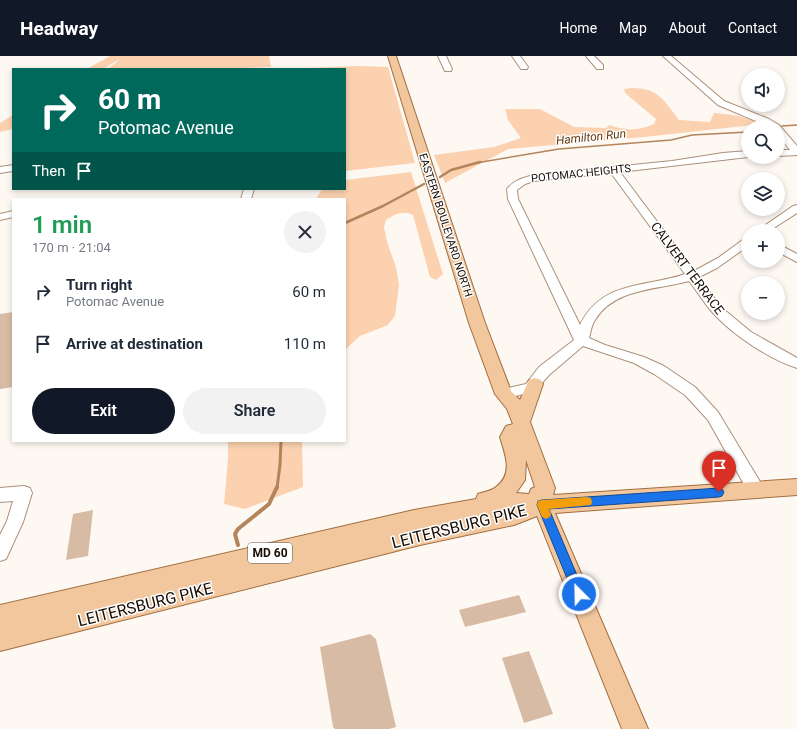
<!DOCTYPE html>
<html lang="en">
<head>
<meta charset="utf-8">
<style>
  :root { --surface:#fff; --page:#f2f2f3; --text:#1f2937; --muted:#747a83; --accent:#111827 }
  body { margin:0; font-family:Roboto,sans-serif; background:var(--page); color:var(--text); height:100vh; display:flex; flex-direction:column; font-size:15px; white-space:nowrap }
  * { box-sizing:border-box; margin:0 }
  p { font-size:13px; color:var(--muted) }
  .icon { flex:none; width:22px; height:22px; fill:none; stroke:currentColor; stroke-width:2; stroke-linecap:round; stroke-linejoin:round }
  .map { position:relative; flex:1; overflow:hidden }
  .panel { position:absolute; left:12px; top:142px; width:334px; height:244px; display:flex; flex-direction:column; background:var(--surface); border-radius:0px; box-shadow:0 2px 6px #0003 }
  .panel>* { flex:none }
  .hud { position:absolute; left:12px; top:12px; width:334px; height:122px; border-radius:0px; box-shadow:0 2px 6px #0003; background:#00695c; color:#fff; overflow:hidden }
  .tools { position:absolute; left:741px; top:12px; display:grid; gap:8px }
  .tools a { display:grid; place-items:center; width:44px; height:44px; border-radius:50%; background:var(--surface); box-shadow:0 2px 6px #0003; font-size:20px }
  .pin { position:absolute; display:grid; place-items:center; width:34px; height:34px; color:#fff; margin:-41px -17px; border-radius:50% 50% 50% 0; rotate:-45deg; box-shadow:0 0 4px #0007 }
  .pin .icon { rotate:45deg }
  .me { position:absolute; width:44px; margin:-22px; rotate:337deg; stroke-linejoin:round; filter:drop-shadow(0 0 3px #0008) }
  .turn { display:flex; align-items:center; gap:14px; height:84px; padding:0 20px; font-size:18px }
  .turn .icon { width:52px; height:52px; stroke-width:2.5 }
  .turn b { display:block; font-size:28px; line-height:34px }
  .then { display:flex; align-items:center; height:38px; padding:0 20px; background:#0003; gap:8px; font-size:15px }
  .round { display:grid; place-items:center; flex:none; width:42px; height:42px; border-radius:21px; background:var(--page) }
  .head { display:flex; align-items:center; justify-content:space-between; height:68px; padding:0 20px }
  h1 { font-size:24px; font-weight:600; line-height:30px; color:#1e9e55 }
  .action { display:flex; gap:8px; margin-top:auto; padding:8px 20px }
  .action a { flex:1; height:46px; border-radius:24px; background:var(--accent); color:#fff; font-size:16px; font-weight:600; line-height:46px; text-align:center }
  .action a+a { background:var(--page); color:var(--text) }
  ul { padding:0; list-style:none }
  li { display:flex; align-items:center; gap:12px; height:52px; padding:0 20px }
  li div { flex:1 }
  li b { display:block; font-size:15px }
  li em { font-style:normal }
  header { display:flex; align-items:center; gap:24px; box-sizing:border-box; height:56px; padding:0 20px; background:var(--accent); color:#fff }
  header strong { font-size:19px }
  nav { display:flex; gap:22px; margin-inline-start:auto; font-size:14px }
  .map>svg:first-child { display:block }
</style>
</head>
<body>
<header>
<strong>Headway</strong>
<nav><a>Home</a><a>Map</a><a>About</a><a>Contact</a></nav>
</header>
<div class="map">
<svg width="797" height="673" viewBox="0 0 797 673">
  <rect width="100%" height="100%" fill="#fef8f3"/>
  <path fill="#fbd1af" d="M110 0H269L271 11 208 13H108L120 3 103 13H87Z
    M359 10 388 11 415 107 345 115V13H280Z
    M632 32C659 32 664 45 679 64L710 66 714 57C732 58 746 61 762 68L644 81 508 93 445 127 434 99 494 91 521 82 508 64 505 53H540L574 71 606 72 610 69C625 75 639 75 654 68L656 63 625 37 624 33Z
    M13 59V73L0 76V67Z
    M411 116 443 218 436 224 430 221 413 159C403 154 395 158 386 164L384 171 387 186 396 211 399 229 395 260 388 269 360 280 345 294V143H316L322 133H345V124Z
    M228 385H302L303 431 245 453 224 448 228 402Z"/>
  <g fill="none" stroke-linecap="round" stroke-linejoin="round">
    <path stroke="#b4845a" stroke-width="1.5" d="M782 70 797 69
      M476 107 559 93 671 84 692 79 748 76"/>
    <path stroke="#b4845a" stroke-width="2.5" d="M440 121 451 114 480 106
      M345 167 383 150 424 128"/>
    <path stroke="#b4845a" stroke-width="3" d="M277 432 280 409 281 385"/>
    <path stroke="#b4845a" stroke-width="4" d="M238 489 235 478 238 473 269 448 277 431"/>
  </g>
  <path fill="#d7bba4" d="M13 256V331L0 333V258Z
    M93 454 88 500 66 504 73 458Z
    M519 539 526 556 465 571 459 554Z
    M370 578 376 583 396 671 389 673H335L333 671 320 591Z
    M529 595 553 658 524 667 502 602Z"/>
  <g fill="none" stroke-linecap="round" stroke-linejoin="round">
    <defs>
      <path id="minor" d="M438 0H446L452 13 451 15H445Z
        M512 0H520L528 11 527 13H521Z
        M586 0H594L603 9V13H597Z
        M663 0H671L724 45 769 63 779 69 797 90V99L778 100V94H790L778 79V71H770L718 49Z
        M748 95V101L620 116 694 215 718 202 744 183 748 182V190L717 212 699 221 721 251 751 276 797 302V312C769 303 733 279 713 257 704 247 697 235 689 225 657 234 614 232 595 264 591 270 591 276 589 282L605 289 644 301 664 310 695 331 718 356 762 429 764 434 762 439 756 441 750 439 708 364 685 339 654 318 634 307 583 290 549 319 535 335 504 343 499 342 497 338 499 334 526 328 539 311 574 284 508 143 507 133C514 124 523 122 534 119L672 105 723 97ZM611 117 685 218C645 232 602 224 580 269L518 143 517 134 525 128 534 125Z
        M13 109V115L0 117V111Z
        M244 133H254L251 143H241Z
        M797 149V157L769 175H757L793 150Z
        M13 155V161L0 164V158Z
        M778 188 797 198V206L778 196Z
        M24 430 30 432 32 437 23 466 6 503 0 505V479L7 465 13 445 0 446V432Z"/>
      <path id="major" d="M388 0H396L485 267 511 335 520 344 529 324 535 322 541 324 543 328 530 366 555 432 553 439 797 423V439L555 457 648 673H622L537 460 514 469 420 489 0 595V571L30 564 0 571V549L414 454 476 443 478 438C483 436 492 435 496 431 514 418 505 398 500 381L506 370 513 368 507 353 495 338 469 267ZM526 404 535 431 531 433 529 438 516 437 525 424Z"/>
    </defs>
    <use href="#minor" stroke="#ac907a" stroke-width="2"/>
    <use href="#major" stroke="#a16e3f" stroke-width="2"/>
    <use href="#minor" fill="#fff" fill-rule="evenodd"/>
    <use href="#major" fill="#f3c79e" fill-rule="evenodd"/>
  </g>
  <path fill="#1a73e8" stroke="#114b97" d="M719 432 722 433 724 436 722 440 719 441 549 453 585 538 583 542 579 544 575 542 537 449 538 445 542 444Z"/>
  <path fill="#f59e0b" d="M587 441 591 442 592 446 591 449 549 453 551 458 550 461 546 463 542 461 537 449 538 445 542 444Z"/>
  <g text-anchor="middle" stroke-width="3" stroke-linejoin="round" paint-order="stroke">
    <g font-size="11" fill="#170e06" stroke="#fff">
      <text transform="translate(581 117) rotate(-6)" y="4">POTOMAC HEIGHTS</text>
      <text transform="translate(446 169) rotate(72)" y="4">EASTERN BOULEVARD NORTH</text>
    </g>
    <g font-size="12" font-style="italic" fill="#653a10" stroke="#fff">
      <text transform="translate(591 81) rotate(-6)" y="4">Hamilton Run</text>
    </g>
    <rect fill="#fff" stroke="#5d5651" stroke-width="1" x="248" y="487" width="44" height="20" rx="3"/>
    <g font-size="12" font-weight="bold" fill="#170e06">
      <text x="270" y="501">MD 60</text>
    </g>
    <g font-size="13" fill="#170e06" stroke="#fff">
      <text transform="translate(688 212) rotate(53)" y="5">CALVERT TERRACE</text>
    </g>
    <g font-size="16" fill="#170e06" stroke="#fff">
      <text transform="translate(459 470) rotate(-14)" y="6">LEITERSBURG PIKE</text>
      <text transform="translate(145 548) rotate(-14)" y="6">LEITERSBURG PIKE</text>
    </g>
  </g>
</svg>
<div class="tools">
<a><svg class="icon" aria-label="sound" viewBox="0 0 24 24"><path d="M4 9h4l5-4v14l-5-4H4zM17 9q2 3 0 6"/></svg></a>
<a><svg class="icon" aria-label="search" viewBox="0 0 24 24"><circle cx="10" cy="10" r="6"/><path d="M15 15l6 6"/></svg></a>
<a><svg class="icon" aria-label="layers" viewBox="0 0 24 24"><path d="M12 4l9 5-9 5-9-5zM3 14l9 5 9-5"/></svg></a>
<a>+</a>
<a>−</a>
</div>
<div class="pin" style="left:719px;top:436px;background:#d93025"><svg class="icon" aria-label="arrive" viewBox="0 0 24 24"><path d="M6 21V4h12l-3 4 3 4H6"/></svg></div>
<svg class="me" style="left:579px;top:538px" viewBox="-20 -20 40 40"><circle r="17" fill="#1a73e8" stroke="#fff" stroke-width="3"/><path d="M0-11L8 9 0 5-8 9z" fill="#fff"/></svg>
<div class="hud">
<div class="turn"><svg class="icon" aria-label="right" viewBox="0 0 24 24"><path d="M7 20v-9h11M14 6l5 5-5 5"/></svg><div><b>60 m</b>Potomac Avenue</div></div>
<div class="then">Then<svg class="icon" aria-label="arrive" viewBox="0 0 24 24"><path d="M6 21V4h12l-3 4 3 4H6"/></svg></div>
</div>
<section class="panel">
<div class="head"><div><h1>1 min</h1><p>170 m · 21:04</p></div><a class="round"><svg class="icon" aria-label="close" viewBox="0 0 24 24"><path d="M6 6l12 12M18 6L6 18"/></svg></a></div>
<ul>
<li><svg class="icon" aria-label="right" viewBox="0 0 24 24"><path d="M7 20v-9h11M14 6l5 5-5 5"/></svg><div><b>Turn right</b><p>Potomac Avenue</p></div><em>60 m</em></li>
<li><svg class="icon" aria-label="arrive" viewBox="0 0 24 24"><path d="M6 21V4h12l-3 4 3 4H6"/></svg><div><b>Arrive at destination</b></div><em>110 m</em></li>
</ul>
<div class="action"><a>Exit</a><a>Share</a></div>
</section>
</div>
</body>
</html>
